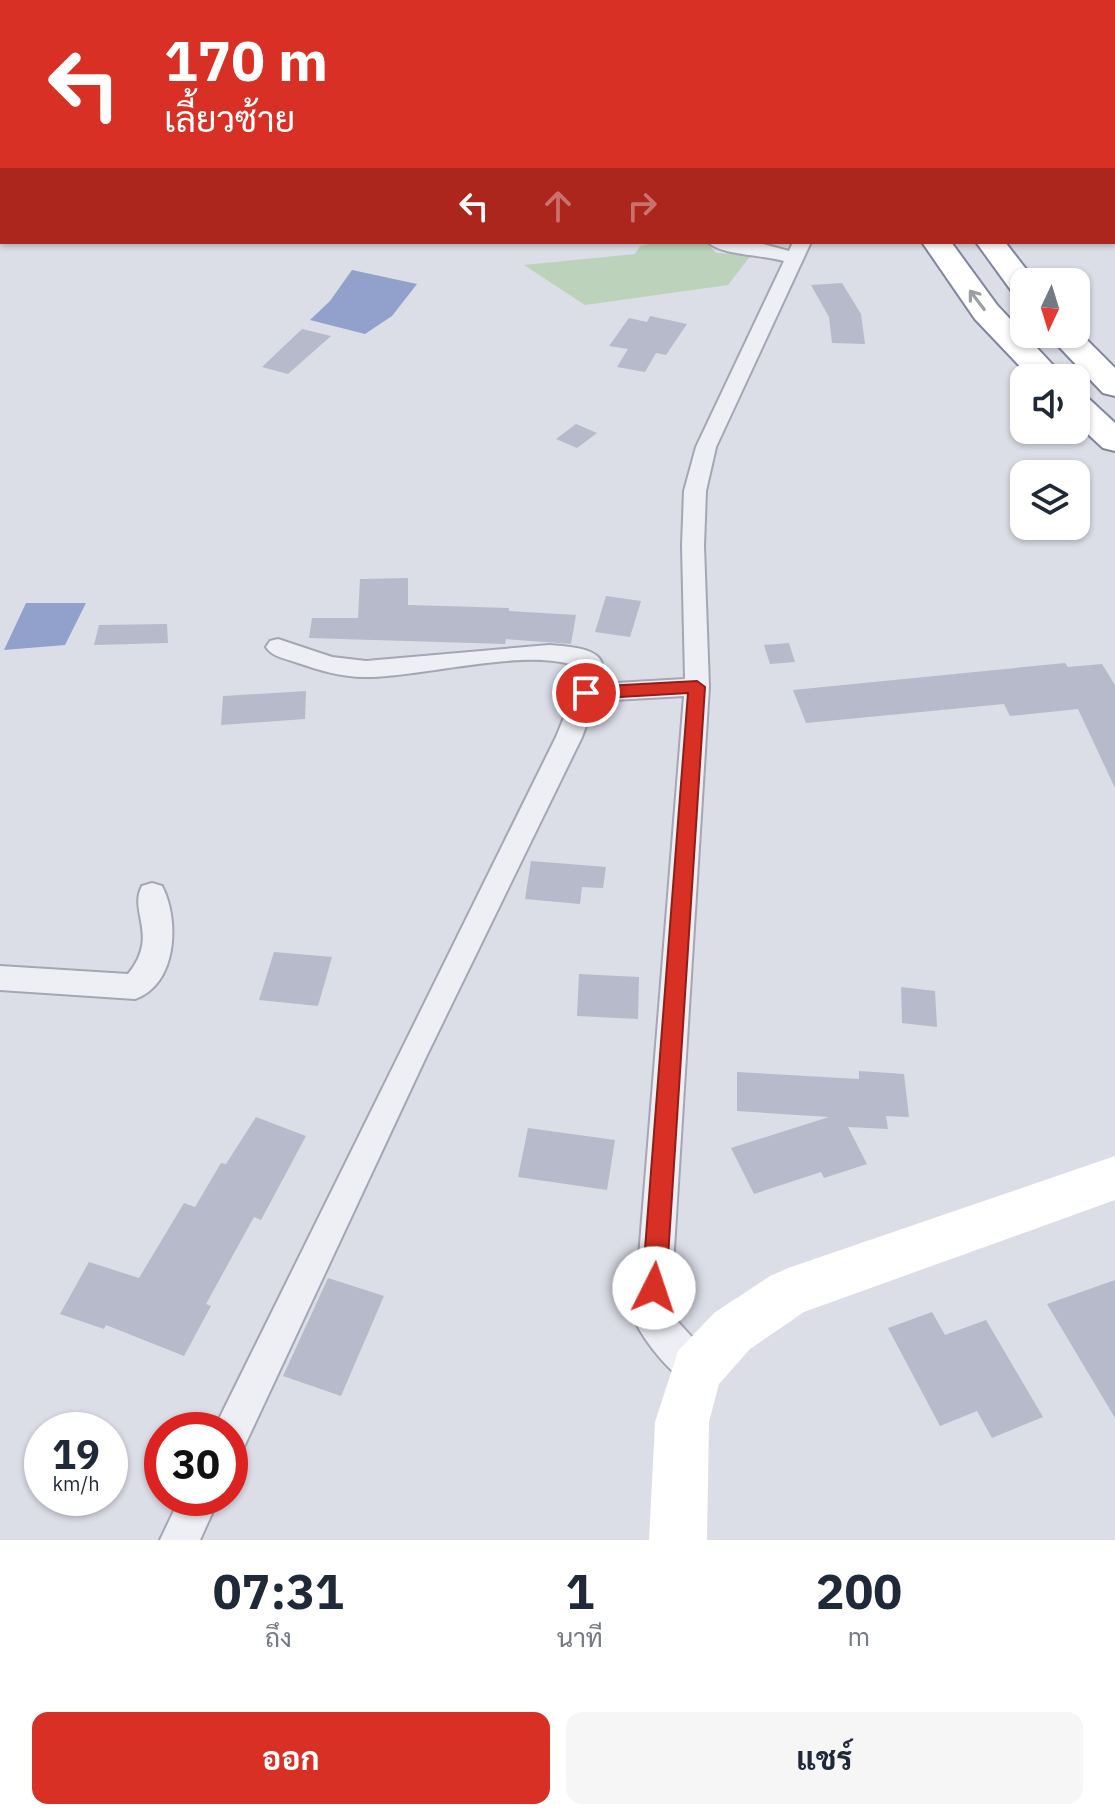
<!DOCTYPE html>
<html lang="th">
<head>
<meta charset="utf-8">
<style>
  :root { --surface:#fff; --page:#f6f6f7; --text:#1f2937; --muted:#747a83; --accent:#d93025 }
  body { margin:0; font-family:"IBM Plex Sans",Sarabun,sans-serif; background:var(--page); color:var(--text); height:100vh; display:flex; flex-direction:column; font-size:30px; white-space:nowrap }
  * { box-sizing:border-box; margin:0 }
  p { font-size:26px; color:var(--muted) }
  .icon { flex:none; width:44px; height:44px; fill:none; stroke:currentColor; stroke-width:2; stroke-linecap:round; stroke-linejoin:round }
  .map { position:relative; height:1540px; overflow:hidden }
  .sheet { display:flex; flex-direction:column; background:var(--surface); flex:1 }
  .sheet>* { flex:none }
  .banner { position:absolute; left:0px; top:0px; width:1116px; height:244px; box-shadow:0 2px 6px #0004; background:#d93025; color:#fff; overflow:hidden }
  .needle { width:52px; rotate:184deg }
  .tools { position:absolute; left:1010px; top:268px; display:grid; gap:16px }
  .tools a { display:grid; place-items:center; width:80px; height:80px; border-radius:16px; background:var(--surface); box-shadow:0 2px 6px #0004; font-size:40px }
  .speed { position:absolute; left:24px; top:1412px; display:flex; gap:16px; font-size:40px; font-weight:700; text-align:center }
  .speed>* { display:grid; place-content:center; width:104px; height:104px; border-radius:50%; background:var(--surface); box-shadow:0 2px 6px #0004; line-height:1 }
  .speed small { font-size:20px; font-weight:400 }
  .speed .limit { border:12px solid #d22; background:#fff; color:#111 }
  .pin { position:absolute; display:grid; place-items:center; width:68px; height:68px; color:#fff; margin:-34px; border:4px solid #fff; border-radius:50%; box-shadow:0 2px 8px #0007 }
  .me { position:absolute; width:88px; margin:-44px; rotate:4deg; stroke-linejoin:round; filter:drop-shadow(0 0 6px #0008) }
  .turn { display:flex; align-items:center; gap:28px; height:168px; padding:0 32px; font-size:36px }
  .turn .icon { width:104px; height:104px; stroke-width:2.5 }
  .turn b { display:block; font-size:56px; line-height:68px }
  .lanes { display:flex; align-items:center; height:76px; padding:0 32px; background:#0003; justify-content:center; gap:40px; direction:ltr }
  .lanes .off { opacity:.35 }
  .eta { display:flex; justify-content:space-evenly; align-items:center; height:136px; text-align:center }
  .eta b { font-size:48px; font-weight:700; line-height:56px }
  .action { display:flex; gap:16px; margin-top:auto; padding:16px 32px }
  .action a { flex:1; height:92px; border-radius:16px; background:var(--accent); color:#fff; font-size:32px; font-weight:700; line-height:92px; text-align:center }
  .action a+a { background:var(--page); color:var(--text) }
  .map>svg:first-child { display:block }
</style>
</head>
<body>
<div class="map">
<svg width="1115" height="1540" viewBox="0 0 1115 1540">
  <rect width="100%" height="100%" fill="#dbdde7"/>
  <path fill="#bcd2bb" d="M659 242H706L716 253 751 255 728 285 585 305 524 265 635 254 640 246Z"/>
  <path fill="#91a1cb" d="M352 270 417 284 392 316 365 334 310 320 330 301Z
    M26 603H86L65 645 4 650Z"/>
  <g fill="none" stroke-linecap="round" stroke-linejoin="round">
    <path stroke="#91a1cb" stroke-width="5" d="M479 2 483 0"/>
  </g>
  <path fill="#b7baca" d="M842 283 861 314 865 344 832 343 829 317 811 285Z
    M650 316 687 324 666 355 656 353 645 372 617 367 628 349 609 346 629 318 647 322Z
    M302 329 331 336 288 374 262 367Z
    M576 424 597 433 577 448 556 439Z
    M408 578V605L509 608V611L576 615 571 644 506 639 505 644 309 638 312 618H358L360 579Z
    M606 596 641 601 630 637 595 632Z
    M167 624 168 643 94 645 99 625Z
    M789 643 795 662 770 664 764 645Z
    M1065 663 1068 667 1102 664 1115 685V788L1078 709 1010 716 1004 704 806 723 793 690Z
    M306 691 305 719 221 725 223 696Z
    M531 861 606 867 603 888 582 887 580 904 525 899Z
    M274 952 332 957 318 1006 259 1000Z
    M579 974 639 977 638 1019 577 1016Z
    M901 987 935 991 937 1027 902 1023Z
    M859 1071 904 1074 909 1117 886 1116 888 1129 848 1127 867 1164 824 1178 821 1172 754 1194 731 1148 829 1117 737 1111V1072L859 1079Z
    M256 1117 306 1136 261 1220 254 1217 206 1304 211 1306 184 1356 106 1325 104 1329 60 1314 89 1262 139 1278 184 1203 195 1207 221 1163 226 1164Z
    M528 1128 615 1140 607 1190 518 1177Z
    M328 1278 384 1296 341 1396 283 1376Z
    M1115 1280V1418L1047 1304Z
    M932 1312 945 1335 986 1320 1043 1417 992 1438 977 1411 940 1426 888 1328Z"/>
  <g fill="none" stroke-linecap="round" stroke-linejoin="round">
    <defs>
      <path id="minor" d="M708 242 763 244 789 251 793 242H811L716 447 706 491 704 546 709 687 670 1313 710 1357 715 1370 710 1383 697 1388C673 1378 645 1343 634 1319L684 696 595 701 582 737 426 1057 243 1449 230 1455V1430H214L217 1423 556 737 574 693 577 667C531 646 419 678 364 677 341 677 319 670 298 663 287 659 272 657 266 647L270 641 278 639 332 657 366 661 549 645C562 646 599 647 602 664 603 670 600 678 599 684L685 679 682 546 684 491 696 447 784 261C764 255 720 255 708 242Z
        M152 883 162 886C180 920 177 985 135 999L0 990V966L128 974C160 935 128 912 142 886Z
        M180 1498H219L200 1540H160Z"/>
      <path id="trunk" d="M909 0H931L908 2Z
        M947 0H969V2H947Z
        M922 242H951L997 305 1065 378H1031L975 319Z
        M976 242H1005L1036 282H1024V296L1013 293Z
        M1076 329 1115 368V396L1103 393 1047 334H1076Z
        M1076 395 1088 398 1115 423V451L1103 448 1076 423Z"/>
    </defs>
    <use href="#minor" stroke="#a4a6b4" stroke-width="4"/>
    <use href="#trunk" stroke="#81869f" stroke-width="4"/>
    <use href="#minor" fill="#eeeff5" fill-rule="evenodd"/>
    <path fill="#fff" fill-rule="evenodd" d="M1115 1156V1200L804 1312 750 1349 719 1384 709 1422 707 1540H649L655 1422 678 1351 714 1313 770 1276 788 1268Z"/>
    <use href="#trunk" fill="#fff" fill-rule="evenodd"/>
  </g>
  <defs><path id="oneway-shaft" d="M-6 0H5M1.5-3L5.5 0L1.5 3" fill="none" stroke-width="1.6" stroke-linecap="round" stroke-linejoin="round" transform="scale(2)"/></defs>
  <use stroke="#9c9ea8" href="#oneway-shaft" transform="translate(977 300) rotate(-127)"/>
  <path fill="#d93025" stroke="#8d1f18" stroke-width="2" d="M697 681 705 687 666 1288 662 1296 654 1300 645 1296 642 1288 688 693 586 699 578 693 586 687Z"/>
</svg>
<div class="tools">
<a><svg class="needle" viewBox="-14 -14 28 28"><path d="M0-13l5 13h-10z" fill="#e53935"/><path d="M0 13l5-13h-10z" fill="#747a83"/></svg></a>
<a><svg class="icon" aria-label="sound" viewBox="0 0 24 24"><path d="M4 9h4l5-4v14l-5-4H4zM17 9q2 3 0 6"/></svg></a>
<a><svg class="icon" aria-label="layers" viewBox="0 0 24 24"><path d="M12 4l9 5-9 5-9-5zM3 14l9 5 9-5"/></svg></a>
</div>
<div class="speed"><div>19<small>km/h</small></div><div class="limit">30</div></div>
<div class="pin" style="left:586px;top:693px;background:#d93025"><svg class="icon" aria-label="arrive" viewBox="0 0 24 24"><path d="M6 21V4h12l-3 4 3 4H6"/></svg></div>
<svg class="me" style="left:654px;top:1288px" viewBox="-20 -20 40 40"><circle r="19" fill="#fff"/><path d="M0-13L10 11 0 6-10 11z" fill="#d93025"/></svg>
<div class="banner">
<div class="turn"><svg class="icon" aria-label="left" viewBox="0 0 24 24"><path d="M17 20v-9H6M10 6l-5 5 5 5"/></svg><div><b>170 m</b>เลี้ยวซ้าย</div></div>
<div class="lanes"><svg class="icon" aria-label="left" viewBox="0 0 24 24"><path d="M17 20v-9H6M10 6l-5 5 5 5"/></svg><svg class="icon off" aria-label="ahead" viewBox="0 0 24 24"><path d="M12 20V5M6 11l6-6 6 6"/></svg><svg class="icon off" aria-label="right" viewBox="0 0 24 24"><path d="M7 20v-9h11M14 6l5 5-5 5"/></svg></div>
</div>
</div>
<section class="sheet">
<div class="eta">
<div><b>07:31</b><p>ถึง</p></div>
<div><b>1</b><p>นาที</p></div>
<div><b>200</b><p>m</p></div>
</div>
<div class="action"><a>ออก</a><a>แชร์</a></div>
</section>
</body>
</html>
